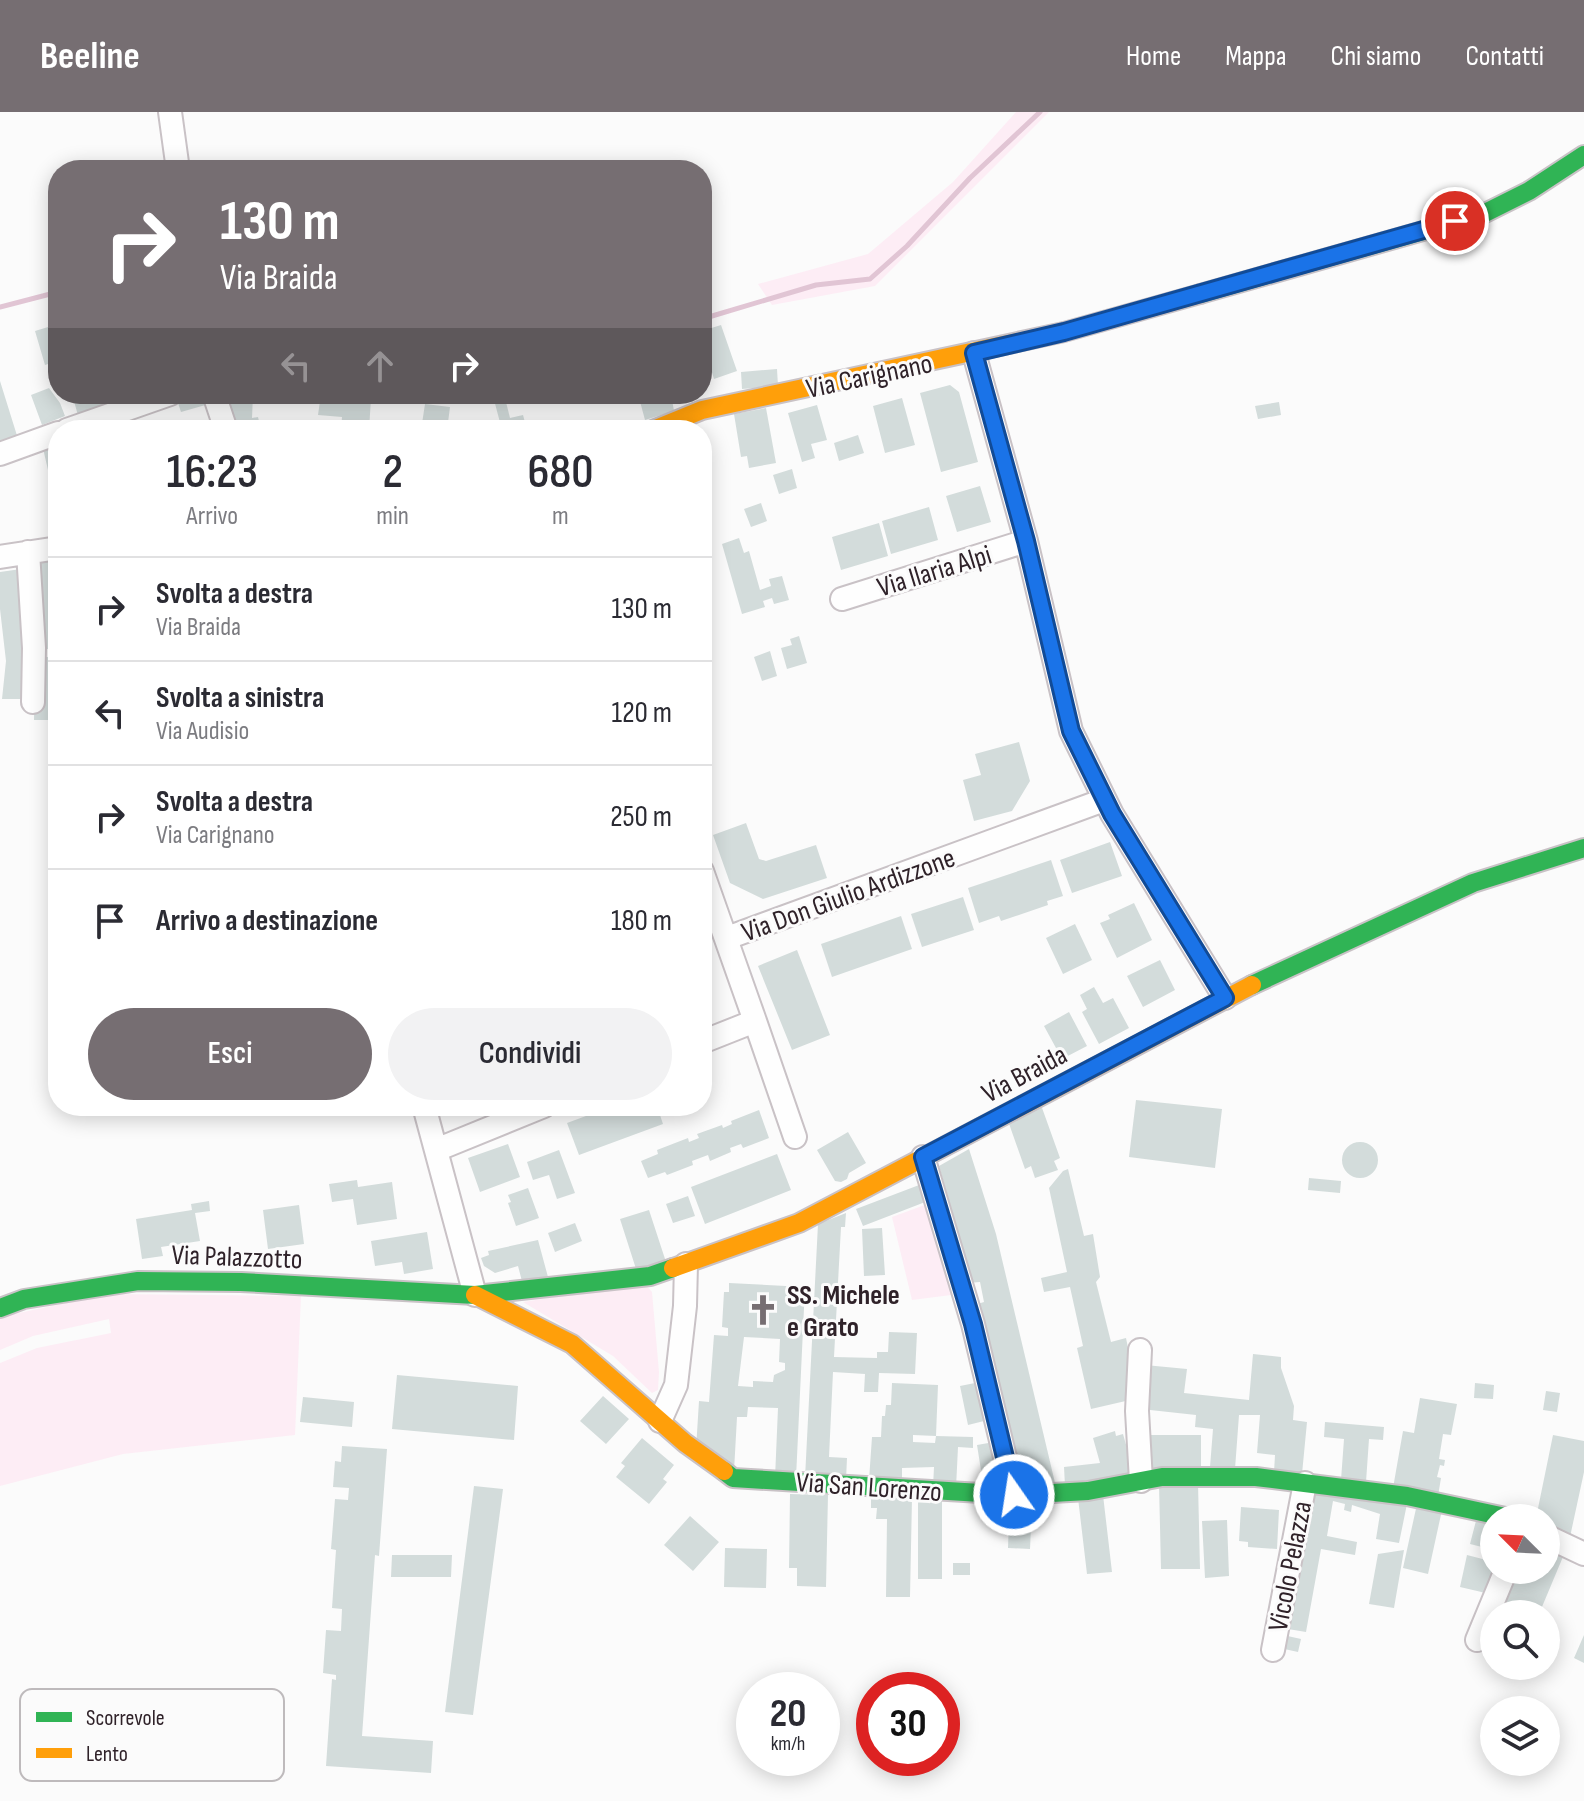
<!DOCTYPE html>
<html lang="it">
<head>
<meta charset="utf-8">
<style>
  :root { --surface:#fff; --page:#f2f2f3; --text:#2b2b33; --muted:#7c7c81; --line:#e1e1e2; --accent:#766e72 }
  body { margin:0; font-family:"Sofia Sans Condensed",sans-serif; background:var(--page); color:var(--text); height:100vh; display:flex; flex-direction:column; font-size:30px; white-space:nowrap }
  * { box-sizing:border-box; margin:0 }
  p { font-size:26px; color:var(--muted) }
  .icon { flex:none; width:44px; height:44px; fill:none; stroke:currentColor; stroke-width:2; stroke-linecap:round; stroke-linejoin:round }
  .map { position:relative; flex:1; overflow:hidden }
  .side { position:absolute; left:48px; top:308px; width:664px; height:696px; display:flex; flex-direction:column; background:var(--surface); border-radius:32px; box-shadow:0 4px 20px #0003 }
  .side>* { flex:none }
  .top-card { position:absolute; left:48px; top:48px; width:664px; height:244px; border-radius:32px; box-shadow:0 4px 20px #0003; background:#766e72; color:#fff; overflow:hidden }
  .needle { width:52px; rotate:294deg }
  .controls { position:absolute; left:1480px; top:1392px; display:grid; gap:16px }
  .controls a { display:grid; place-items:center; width:80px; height:80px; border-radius:50%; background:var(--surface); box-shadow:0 4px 20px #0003; font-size:40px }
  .speed { position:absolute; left:736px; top:1560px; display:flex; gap:16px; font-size:40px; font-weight:700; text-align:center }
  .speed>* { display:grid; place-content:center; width:104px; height:104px; border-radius:50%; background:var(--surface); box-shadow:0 4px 20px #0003; line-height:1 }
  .speed small { font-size:20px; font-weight:400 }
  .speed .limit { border:12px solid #d22; background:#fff; color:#111 }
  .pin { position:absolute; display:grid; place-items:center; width:68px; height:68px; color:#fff; margin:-34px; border:4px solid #fff; border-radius:50%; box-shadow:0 2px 8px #0007 }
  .me { position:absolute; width:88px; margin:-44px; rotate:347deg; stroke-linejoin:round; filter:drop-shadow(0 0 6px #0008) }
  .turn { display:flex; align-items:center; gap:28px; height:168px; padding:0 40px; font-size:36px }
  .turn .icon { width:104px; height:104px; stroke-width:2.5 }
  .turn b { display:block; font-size:56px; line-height:68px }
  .lanes { display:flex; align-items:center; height:76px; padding:0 40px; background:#0003; justify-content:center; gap:40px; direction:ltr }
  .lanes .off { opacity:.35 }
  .eta { display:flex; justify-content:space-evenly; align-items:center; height:136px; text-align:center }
  .eta b { font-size:48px; font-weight:600; line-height:56px }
  .cta { display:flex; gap:16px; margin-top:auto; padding:16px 40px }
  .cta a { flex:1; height:92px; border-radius:48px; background:var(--accent); color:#fff; font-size:32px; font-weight:600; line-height:92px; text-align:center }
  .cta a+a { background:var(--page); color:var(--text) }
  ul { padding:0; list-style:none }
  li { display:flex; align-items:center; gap:24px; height:104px; padding:0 40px; border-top:2px solid var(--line) }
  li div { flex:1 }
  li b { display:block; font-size:30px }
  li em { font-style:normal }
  header { display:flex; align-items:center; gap:48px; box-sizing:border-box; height:112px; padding:0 40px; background:var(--accent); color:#fff }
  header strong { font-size:38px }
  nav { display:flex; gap:44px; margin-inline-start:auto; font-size:28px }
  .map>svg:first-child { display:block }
</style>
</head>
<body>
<header>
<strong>Beeline</strong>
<nav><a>Home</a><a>Mappa</a><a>Chi siamo</a><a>Contatti</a></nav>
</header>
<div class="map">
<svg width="1584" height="1689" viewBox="0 0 1584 1689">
  <rect width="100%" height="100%" fill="#fbfbfb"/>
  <path fill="#fdedf5" d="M1016 0H1049L875 174 772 193 758 172 868 142 953 70Z
    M933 1090 959 1182 912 1188 892 1105Z
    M644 1171 652 1180 659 1260 658 1278 652 1281 613 1244 523 1190Z
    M108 1182 301 1184 295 1323 123 1342 0 1374V1251L37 1236 111 1221 109 1207 33 1224 0 1238V1205Z"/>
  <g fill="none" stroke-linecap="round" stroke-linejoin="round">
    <path stroke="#e1c5d4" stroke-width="5" d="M0 195 58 180
      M702 207 816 173 870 167 907 134 970 66 1040 0"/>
  </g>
  <path fill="#d3dcdb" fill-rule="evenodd" d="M58 212V249L45 253 35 219Z
    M721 213 737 259 714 267 710 254 704 256 702 251V219Z
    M777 257 778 274 742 277 741 260Z
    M0 269 19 330 0 336Z
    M950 273 959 280 978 350 941 360 920 281Z
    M49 276 60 291 65 304 42 313 31 283Z
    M72 282H116L119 295 79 307Z
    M187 282H206L209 292 181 300 176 285Z
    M217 282H253L252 306 258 305 261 318H229Z
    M321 282H375V286H371L369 318H341L342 305 318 303Z
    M504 282 510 306 523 303 527 318H502L493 284Z
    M638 282H671L674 299 645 308Z
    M902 286 915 333 885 341 873 294Z
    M1279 290 1281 303 1258 307 1255 294Z
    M425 292 450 295 447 318H421Z
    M817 293 827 328 811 332 815 346 802 350 788 301Z
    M766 296 776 351 749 356 747 344 741 345 734 302Z
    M318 311V318H279V316Z
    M858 323 864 341 839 349 834 331Z
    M58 328V397H57L42 332Z
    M792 357 797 376 779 382 773 363Z
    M702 371 712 401 702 405Z
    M980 374 991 410 957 420 946 384Z
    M761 391 767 409 751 415 744 397Z
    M929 395 938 428 891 442 882 409Z
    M879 411 888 444 841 458 832 425Z
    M739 426 744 441 749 439 760 478 771 474 769 467 782 464 789 488 774 492 772 486 763 489 765 495 742 502 722 432Z
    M58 447V536L38 538 31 450Z
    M21 457 27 587H2L6 549 0 497V460Z
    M799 524 807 551 787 557 781 536 792 533 790 527Z
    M770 539 777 564 762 569 754 545Z
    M35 545H58V608H34Z
    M1019 630 1030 669 1012 699 974 709 963 668 981 663 975 642Z
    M746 711 759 747 766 749 816 733 827 766 763 787 730 771 713 723Z
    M1110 730 1122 764 1072 781 1060 748Z
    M1051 748 1063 784 1047 789 1048 793 1001 809 999 804 979 811 968 776Z
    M963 785 974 818 922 835 911 802Z
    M1134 791 1152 828 1117 846 1100 811 1110 807 1108 803Z
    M901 804 912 837 832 865 821 832Z
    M1075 812 1092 848 1063 862 1046 826Z
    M797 838 830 923 792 938 758 854Z
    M1160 848 1175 878 1143 895 1127 864Z
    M1094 875 1103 891 1113 886 1129 916 1099 932 1082 900 1087 897 1080 883Z
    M1069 900 1087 934 1062 947 1044 914Z
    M1136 988 1222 997 1215 1056 1129 1045Z
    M1041 993 1060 1046 1054 1049 1058 1058 1035 1066 1031 1054 1025 1057 1007 1006Z
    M613 994H657L663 1012 579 1043 567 1011Z
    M759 998 769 1026 743 1036 741 1032 730 1036 731 1040 710 1049 708 1043 692 1049 693 1053 667 1063 665 1060 648 1066 641 1049 658 1042 657 1038 688 1026 689 1030 699 1026 697 1022 722 1013 723 1016 732 1012 731 1009Z
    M848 1020 866 1051 849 1061 847 1067 841 1070 835 1069 817 1038Z
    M1342 1048a18 18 0 1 1 36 0a18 18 0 1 1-36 0Z
    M508 1032 520 1065 480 1080 468 1046Z
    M969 1037 996 1122 1056 1375 1014 1371 974 1193 984 1190 980 1170 968 1171 960 1126 939 1054Z
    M559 1038 575 1081 557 1087 549 1063 533 1068 527 1050Z
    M777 1042 791 1078 705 1112 691 1075Z
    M1068 1057 1084 1124 1093 1122 1100 1165 1096 1170 1111 1230 1126 1226 1136 1275 1130 1288 1091 1297 1077 1236 1083 1234 1070 1175 1044 1180 1041 1166 1067 1160 1049 1076 1063 1059Z
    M1309 1066 1341 1069 1340 1081 1308 1078Z
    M357 1068 358 1075 392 1070 397 1107 357 1113 353 1087 332 1090 329 1072Z
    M927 1070 933 1087 863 1114 856 1097Z
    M528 1076 539 1106 516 1114 508 1091 511 1090 508 1083Z
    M688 1084 695 1104 673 1111 666 1092Z
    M209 1089 210 1099 195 1101 200 1129 161 1135 163 1144 142 1147 136 1107 192 1098 191 1092Z
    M299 1093 304 1132 268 1137 263 1098Z
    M649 1098 666 1150 637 1160 620 1107Z
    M846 1101 845 1115H841L834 1245 877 1246V1240H888L889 1220 917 1221 915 1262 879 1261 878 1280H864L865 1262 833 1260 829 1345 847 1346 846 1368 805 1366 818 1112Z
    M575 1111 582 1129 555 1140 548 1121Z
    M882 1116 885 1163 864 1164 862 1117Z
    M427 1120 433 1157 404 1162 402 1150 375 1154 371 1129Z
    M538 1128 548 1165 523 1173 518 1154 495 1161 484 1154 481 1146 489 1143 488 1139Z
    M729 1171 805 1175 796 1366H775L778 1296 748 1295 747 1305H737L734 1359 696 1337 699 1289 709 1290 714 1223 728 1224V1216L722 1215 724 1180H729ZM744 1225 780 1227 779 1250 785 1251V1258L774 1263 773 1270 753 1269V1275L738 1274Z
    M1253 1242 1281 1245V1256L1294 1294 1293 1308 1307 1310 1302 1362 1274 1360 1275 1343 1257 1341 1260 1303H1239L1235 1357 1210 1355 1213 1317 1195 1315 1196 1303 1141 1297 1145 1253 1187 1257 1184 1281 1249 1288Z
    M397 1263 518 1274 514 1328 392 1317Z
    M980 1270 988 1308 968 1313 960 1274Z
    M892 1271 938 1273 936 1324 973 1325V1336L958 1335 956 1376 933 1375 934 1355 902 1356V1370L869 1368 872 1325H881L882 1304H885L886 1293H891ZM913 1323 936 1324 935 1331 913 1330Z
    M1475 1271 1494 1273 1493 1287 1474 1286Z
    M1546 1279 1560 1281 1557 1300 1543 1298Z
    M603 1284 629 1307 606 1332 580 1309Z
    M303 1285 354 1290 352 1315 300 1310Z
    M1420 1286 1457 1292 1451 1323 1443 1322 1439 1347 1445 1348 1444 1354 1440 1353 1437 1365 1441 1366 1438 1384 1393 1376 1403 1319 1414 1321Z
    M1325 1310 1384 1315 1383 1328 1369 1327 1366 1370 1341 1368 1344 1327 1324 1325Z
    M1115 1319 1116 1324 1123 1322 1134 1361 1065 1374 1064 1355 1100 1351 1093 1326Z
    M1145 1323H1201V1359L1145 1358Z
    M1553 1323 1584 1329V1360L1570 1425 1546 1414V1406H1536Z
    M642 1326 674 1353 663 1367 667 1370 649 1392 616 1365 625 1354 621 1351Z
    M994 1330 1001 1373 983 1371 977 1333Z
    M342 1334 387 1337 379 1444 375 1443 362 1624 433 1629 431 1661 326 1654 332 1567 336 1568V1563L323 1561 326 1518 341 1519 342 1497 332 1496 336 1438 331 1437 335 1387 348 1388 349 1376 333 1375 335 1349 341 1350Z
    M1198 1371 1200 1457H1161L1159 1372Z
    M474 1374 503 1377 473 1603 445 1600Z
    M1308 1374 1407 1392 1399 1431 1376 1427 1380 1402 1352 1393 1351 1400 1344 1398 1345 1392 1333 1389 1327 1424 1357 1430 1355 1443 1321 1437 1306 1520 1282 1516Z
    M790 1382 828 1383 826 1475 797 1474V1456H789Z
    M1103 1383 1112 1460 1087 1462 1078 1386Z
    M871 1386H912L910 1485H886L887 1407H876L877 1396H871Z
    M918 1388H942V1467H918Z
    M1000 1391 1032 1392 1030 1437 1008 1436 1009 1406H999Z
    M1417 1392 1442 1398 1428 1462 1403 1456Z
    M1241 1395 1279 1398 1277 1437 1248 1435V1430L1239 1429Z
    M690 1404 719 1430 693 1459 664 1433Z
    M1477 1405 1494 1410V1438L1470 1432Z
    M1227 1408 1229 1464 1205 1466 1202 1409Z
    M1546 1432 1565 1440 1539 1502H1496L1515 1458H1546Z
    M725 1436 767 1437 766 1476 724 1475Z
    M1404 1438 1394 1496 1369 1492 1378 1442Z
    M392 1443H452L451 1465H391Z
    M1467 1443 1494 1450 1496 1458 1490 1482 1460 1475Z
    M953 1451H970V1463H953Z
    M1283 1523 1301 1527 1298 1540 1280 1536Z
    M1584 1523V1551L1574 1546Z"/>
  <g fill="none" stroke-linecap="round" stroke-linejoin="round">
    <defs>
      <path id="street" d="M170 0 178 58
        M974 241 1026 429 1071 619 1112 702 1225 886
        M214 282 226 318
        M67 318 170 282
        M0 342 58 321
        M28 440 34 536 33 590
        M0 445 58 436
        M842 487 1026 429
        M702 759 755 909 702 930
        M727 826 1104 688
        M755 909 795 1025
        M424 994 475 1183
        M436 1038 544 994
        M923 1045 973 1212 1014 1383
        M1140 1238 1137 1299 1141 1369
        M660 1309 676 1273 685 1194 686 1152
        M1546 1424 1584 1442
        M1477 1528 1506 1458
        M1273 1538 1305 1371"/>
      <path id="fast" d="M1200 182 1483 102 1529 79 1584 43
        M1252 873 1473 771 1584 736
        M0 1196 24 1187 138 1169 241 1170 475 1183 650 1164 673 1156
        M724 1359 733 1366 1014 1383 1088 1379 1162 1365H1256L1407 1384 1510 1406"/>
      <path id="slow" d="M653 318 702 298 1064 220 1200 182
        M673 1156 799 1111 1252 873
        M475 1183 572 1232 685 1331 724 1359"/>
    </defs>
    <use href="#street" stroke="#c9c2c6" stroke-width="26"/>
    <use href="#fast" stroke="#c9c2c6" stroke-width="22"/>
    <use href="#slow" stroke="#c9c2c6" stroke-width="22"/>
    <use href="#street" stroke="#fefefe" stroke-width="22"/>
    <use href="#fast" stroke="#30b455" stroke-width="18"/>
    <use href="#slow" stroke="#ff9f0a" stroke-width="18"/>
  </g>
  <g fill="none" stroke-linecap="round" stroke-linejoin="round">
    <defs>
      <path id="route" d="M1014 1383 973 1212 923 1045 1225 886 1112 702 1071 619 1026 429 974 241 1064 220 1455 109"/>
    </defs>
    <use href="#route" stroke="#114b97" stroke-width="20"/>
    <use href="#route" stroke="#1a73e8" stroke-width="14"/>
  </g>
  <defs>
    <symbol id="church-bare" viewBox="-9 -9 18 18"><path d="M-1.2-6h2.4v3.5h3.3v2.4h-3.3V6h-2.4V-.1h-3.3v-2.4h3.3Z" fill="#766e72" stroke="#fbfbfb" stroke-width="2.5" paint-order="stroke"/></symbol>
  </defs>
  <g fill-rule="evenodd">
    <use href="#church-bare" x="741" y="1176" width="44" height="44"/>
  </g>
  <g text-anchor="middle" stroke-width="6" stroke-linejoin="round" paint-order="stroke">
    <g font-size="28" fill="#2f2229" stroke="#fbfbfb">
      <text transform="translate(869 263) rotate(-12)" y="10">Via Carignano</text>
      <text transform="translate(934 458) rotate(-17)" y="10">Via Ilaria Alpi</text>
      <text transform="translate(848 782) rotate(-20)" y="10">Via Don Giulio Ardizzone</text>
      <text transform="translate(1024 961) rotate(-28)" y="10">Via Braida</text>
      <text transform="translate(237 1144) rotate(2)" y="10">Via Palazzotto</text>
      <text transform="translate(869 1374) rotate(4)" y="10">Via San Lorenzo</text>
      <text transform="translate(1289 1454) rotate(-79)" y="10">Vicolo Pelazza</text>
    </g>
    <g font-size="28" font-weight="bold" fill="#2f2229" stroke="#fbfbfb" text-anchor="start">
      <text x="787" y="1192">SS. Michele<tspan x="787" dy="32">e Grato</tspan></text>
    </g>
  </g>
  <rect x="20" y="1577" width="264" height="92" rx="12" fill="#fbfbfb" stroke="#bebabc" stroke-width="2"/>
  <rect x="36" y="1600" width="36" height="10" fill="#30b455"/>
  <rect x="36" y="1636" width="36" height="10" fill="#ff9f0a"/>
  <g font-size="22" fill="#2f2229">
    <text x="86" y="1613">Scorrevole</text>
    <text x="86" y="1649">Lento</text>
  </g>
</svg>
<div class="controls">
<a><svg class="needle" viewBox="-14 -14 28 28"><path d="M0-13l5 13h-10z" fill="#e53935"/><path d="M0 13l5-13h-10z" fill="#7c7c81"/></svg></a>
<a><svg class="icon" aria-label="search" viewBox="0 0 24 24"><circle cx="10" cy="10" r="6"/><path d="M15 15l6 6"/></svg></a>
<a><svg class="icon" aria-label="layers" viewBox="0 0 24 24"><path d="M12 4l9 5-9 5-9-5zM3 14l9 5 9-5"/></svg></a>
</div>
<div class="speed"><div>20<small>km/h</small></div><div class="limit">30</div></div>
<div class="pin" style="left:1455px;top:109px;background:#d93025"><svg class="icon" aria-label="arrive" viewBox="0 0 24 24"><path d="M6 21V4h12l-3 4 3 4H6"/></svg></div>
<svg class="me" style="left:1014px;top:1383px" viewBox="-20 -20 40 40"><circle r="17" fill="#1a73e8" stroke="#fff" stroke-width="3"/><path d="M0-11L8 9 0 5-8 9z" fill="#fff"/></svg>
<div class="top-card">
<div class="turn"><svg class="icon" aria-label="right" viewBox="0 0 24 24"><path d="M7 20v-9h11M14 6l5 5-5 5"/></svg><div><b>130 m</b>Via Braida</div></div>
<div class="lanes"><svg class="icon off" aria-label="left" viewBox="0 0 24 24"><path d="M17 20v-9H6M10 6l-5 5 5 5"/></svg><svg class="icon off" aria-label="ahead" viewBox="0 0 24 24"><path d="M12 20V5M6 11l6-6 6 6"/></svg><svg class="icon" aria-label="right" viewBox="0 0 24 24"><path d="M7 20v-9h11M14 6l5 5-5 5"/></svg></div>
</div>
<section class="side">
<div class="eta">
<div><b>16:23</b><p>Arrivo</p></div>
<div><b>2</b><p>min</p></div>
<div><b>680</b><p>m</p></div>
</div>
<ul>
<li><svg class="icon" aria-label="right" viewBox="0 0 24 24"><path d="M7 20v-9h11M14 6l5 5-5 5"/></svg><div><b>Svolta a destra</b><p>Via Braida</p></div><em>130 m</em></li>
<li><svg class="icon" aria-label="left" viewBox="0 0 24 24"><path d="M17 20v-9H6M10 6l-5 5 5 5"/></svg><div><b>Svolta a sinistra</b><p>Via Audisio</p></div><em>120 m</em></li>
<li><svg class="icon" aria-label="right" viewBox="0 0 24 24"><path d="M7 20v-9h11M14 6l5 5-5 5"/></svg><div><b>Svolta a destra</b><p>Via Carignano</p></div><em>250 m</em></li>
<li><svg class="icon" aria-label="arrive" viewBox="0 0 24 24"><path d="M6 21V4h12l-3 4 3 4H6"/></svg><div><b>Arrivo a destinazione</b></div><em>180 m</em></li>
</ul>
<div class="cta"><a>Esci</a><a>Condividi</a></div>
</section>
</div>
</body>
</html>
